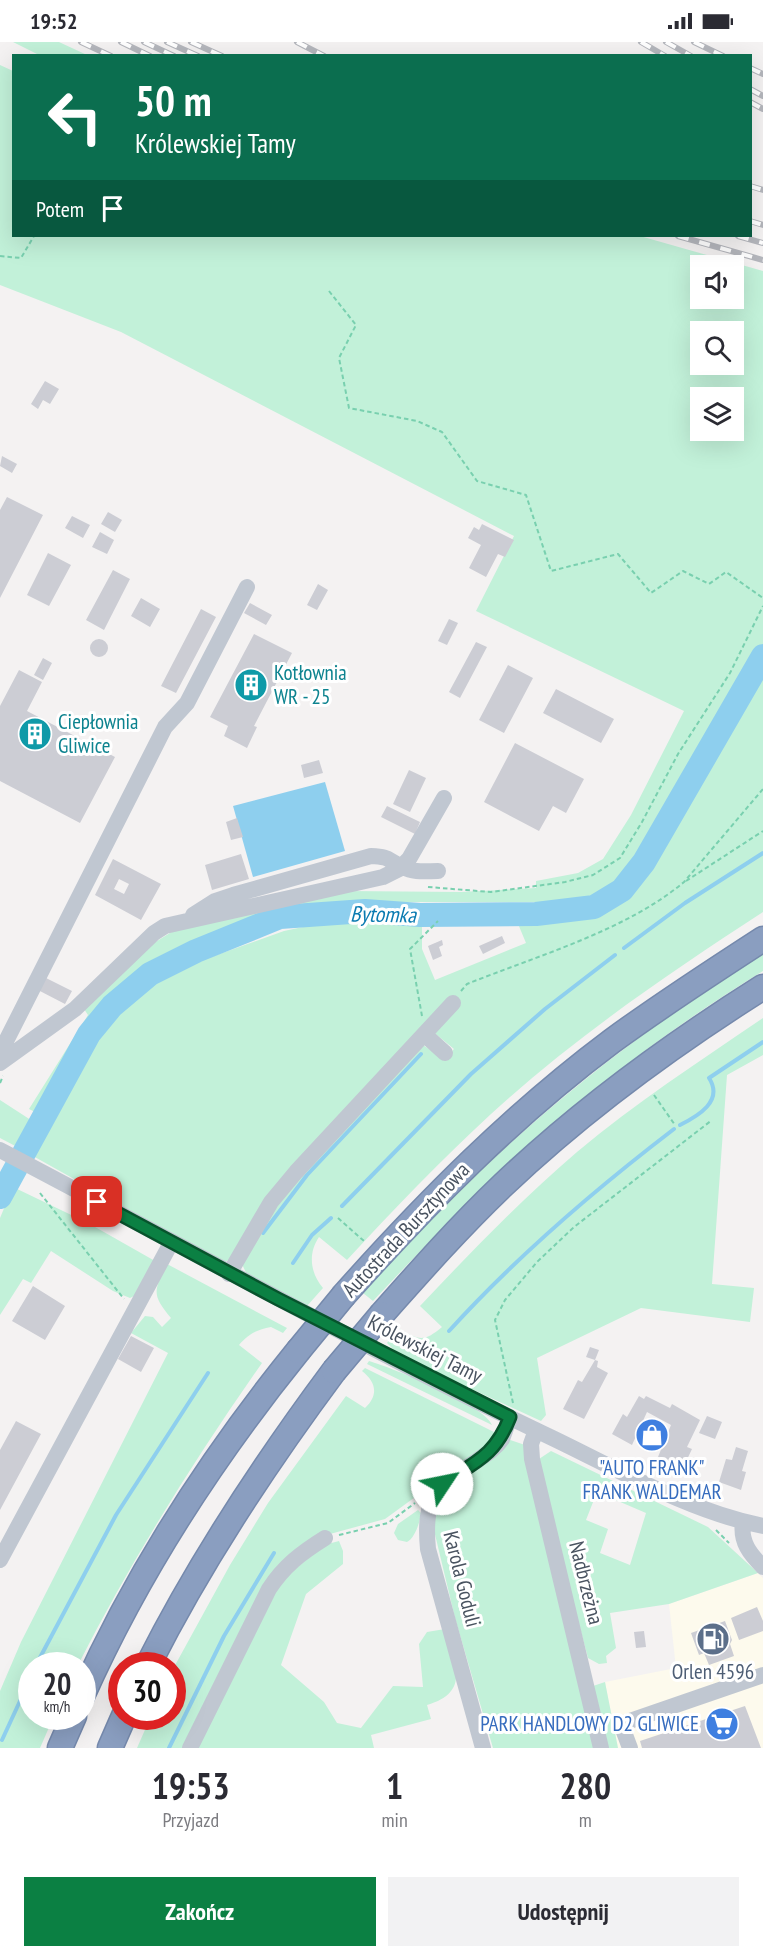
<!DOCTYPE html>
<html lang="pl">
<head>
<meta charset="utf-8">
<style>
  :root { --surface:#fff; --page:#f2f2f3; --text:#2b2b33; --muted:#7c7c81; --accent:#0b8043 }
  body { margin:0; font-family:"PT Sans Narrow",sans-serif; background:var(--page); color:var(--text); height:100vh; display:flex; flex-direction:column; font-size:22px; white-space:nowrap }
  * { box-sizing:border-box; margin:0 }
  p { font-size:20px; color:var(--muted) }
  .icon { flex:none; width:33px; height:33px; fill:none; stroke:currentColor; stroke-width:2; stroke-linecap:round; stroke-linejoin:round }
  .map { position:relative; height:1706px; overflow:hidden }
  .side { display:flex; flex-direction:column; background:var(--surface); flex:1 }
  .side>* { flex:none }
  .top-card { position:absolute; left:12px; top:12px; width:740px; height:183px; border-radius:0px; box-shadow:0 6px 24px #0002; background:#0b6e4f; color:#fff; overflow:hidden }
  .controls { position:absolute; left:690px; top:213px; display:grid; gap:12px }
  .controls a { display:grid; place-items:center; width:54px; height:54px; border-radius:0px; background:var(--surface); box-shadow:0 6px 24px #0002; font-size:30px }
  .speed { position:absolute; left:18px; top:1610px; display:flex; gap:12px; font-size:30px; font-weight:700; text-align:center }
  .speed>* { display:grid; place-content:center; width:78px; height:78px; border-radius:50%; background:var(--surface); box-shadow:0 6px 24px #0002; line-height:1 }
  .speed small { font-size:15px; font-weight:400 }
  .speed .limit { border:9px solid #d22; background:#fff; color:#111 }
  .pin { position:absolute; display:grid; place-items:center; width:51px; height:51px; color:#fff; margin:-26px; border-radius:12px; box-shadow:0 3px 9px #0006 }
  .me { position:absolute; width:66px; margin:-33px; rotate:56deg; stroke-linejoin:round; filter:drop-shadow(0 0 4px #0008) }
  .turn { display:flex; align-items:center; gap:21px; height:126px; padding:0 24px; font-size:27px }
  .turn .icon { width:78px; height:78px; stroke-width:2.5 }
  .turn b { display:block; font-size:42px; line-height:51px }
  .then { display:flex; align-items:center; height:57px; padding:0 24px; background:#0003; gap:12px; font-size:22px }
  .eta { display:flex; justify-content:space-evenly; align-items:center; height:102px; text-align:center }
  .eta b { font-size:36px; font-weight:800; line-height:42px }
  .cta { display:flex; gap:12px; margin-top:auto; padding:12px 24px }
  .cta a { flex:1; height:69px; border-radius:0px; background:var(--accent); color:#fff; font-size:24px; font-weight:800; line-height:69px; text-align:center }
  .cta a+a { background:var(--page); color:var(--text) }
  .status { display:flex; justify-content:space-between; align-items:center; height:42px; padding:0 30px; background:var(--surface); direction:ltr }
  .status svg { height:16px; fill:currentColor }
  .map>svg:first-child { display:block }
</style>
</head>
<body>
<div class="status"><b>19:52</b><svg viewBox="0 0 49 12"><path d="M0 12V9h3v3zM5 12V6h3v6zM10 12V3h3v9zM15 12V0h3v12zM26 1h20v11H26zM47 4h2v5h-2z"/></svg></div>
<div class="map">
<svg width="763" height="1706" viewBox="0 0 763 1706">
  <rect width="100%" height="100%" fill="#f4f2f2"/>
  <path fill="#fdfaed" d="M758 1531 763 1536V1706H618L605 1640 676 1626 669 1562Z"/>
  <path fill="#c2f1d9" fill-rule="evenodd" d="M13 0H59L87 13H39Z
    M0 23 13 29 14 194H640L763 229V870C669 931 574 996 491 1072 441 1118 393 1168 347 1218L319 1195C308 1211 310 1231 323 1246L307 1264 247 1233 242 1222 246 1208 276 1161 423 1003 444 1017 454 1007 426 984 318 1096 269 1154 234 1214 224 1221 33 1114 89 1004 105 983 143 947 183 925 284 889 331 879 400 882 455 877 457 882 422 885V907L435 938 526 901 516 877 538 880 536 860H357L280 869 179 909 129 939 93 979 39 1072 29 1067 88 973 84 967 149 904 178 886 282 859 346 849 461 850 536 846V839L578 831 603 817 631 773 684 669 476 569 514 494 121 290 0 243ZM700 224H734V256H700ZM700 290H734V322H700ZM700 356H734V388H700Z
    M763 911V929C612 1021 493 1130 373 1259L363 1251C480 1117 613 1005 763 911Z
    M763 976V1013L727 1033 712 1242 754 1246 750 1280 641 1266 537 1316 546 1373 541 1379 400 1314 387 1301 398 1286C419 1298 423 1301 442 1285L420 1264C470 1211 521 1158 577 1110 635 1061 700 1019 763 976Z
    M0 1058 37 1082 21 1107 0 1096Z
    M13 1145 88 1181 155 1219 138 1252 130 1256 113 1249 51 1209 31 1241 23 1237 0 1273V1176Z
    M167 1222 287 1286 283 1291 271 1285C257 1288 249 1291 239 1303L262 1321C194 1418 132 1517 78 1623H32V1674H54L40 1706H0V1649L21 1600 168 1311 131 1291 145 1274 153 1275 162 1285 171 1276C151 1252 154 1249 167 1222Z
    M369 1319C393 1326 485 1363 492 1383L367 1322Z
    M365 1326 494 1390 487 1404 450 1428 438 1423 440 1437 385 1477 319 1495 289 1513 186 1706H137L151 1674H172L173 1627 230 1523 268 1461 346 1354 365 1366C379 1353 376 1340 362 1329Z
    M507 1397 525 1403 594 1706H493L455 1576 433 1484 438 1461 448 1445Z
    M551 1409 708 1485 758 1531 669 1562 610 1571 616 1606 606 1614 607 1621 599 1622 588 1616 536 1419ZM597 1450 646 1471 630 1523 600 1511 608 1487 586 1478Z
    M418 1468 421 1471C420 1480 415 1496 407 1500L398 1498 394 1491 398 1482Z
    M339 1499 343 1509V1522L306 1552 281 1623 324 1660 337 1681 361 1686 393 1644 423 1645 419 1602 427 1590 445 1587C454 1620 472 1650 427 1663L431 1677 371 1693 374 1706H196L275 1544 324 1503Z
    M605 1640 618 1706H606L593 1644Z"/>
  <path fill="#8ecfee" d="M325 740 345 809 253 835 233 764Z"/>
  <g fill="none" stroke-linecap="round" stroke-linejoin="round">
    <path stroke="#8ecfee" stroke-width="4" d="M624 906 685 861 763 811
      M680 1083C698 1074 724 1059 709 1036L763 1000
      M342 1164 471 1032 545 967 615 913
      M263 1191 307 1133 421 1012
      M293 1221 312 1193 331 1176
      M449 1289C518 1213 593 1149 674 1087
      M36 1623 116 1473 208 1331
      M2 1698 32 1633
      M169 1706 224 1594 274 1511"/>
    <path stroke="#8ecfee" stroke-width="24" d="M0 1155 89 992 112 964 150 932 196 909 280 875 365 869 420 873 536 872 594 865 622 848 644 820 763 614"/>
  </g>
  <path fill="#cccdd4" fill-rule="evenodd" d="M45 339 59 347 50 362 43 358 38 367 31 362Z
    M2 414 17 422 12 431 0 424Z
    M7 455 43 473 0 556V468Z
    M108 470 122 478 115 490 101 482Z
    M72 474 90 483 83 496 65 486Z
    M482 482 514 498 505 515 498 512 486 535 469 526 481 503 468 496 474 485 479 488Z
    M100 490 114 498 107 512 92 505Z
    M48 511 71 523 49 564 27 553Z
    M113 528 130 537 104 588 86 578Z
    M318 542 328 548 317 568 307 563Z
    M141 556 160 567 150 585 131 574Z
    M250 561 272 573 266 583 244 571Z
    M201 567 216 575 176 651 161 644Z
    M449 577 458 581 447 603 438 599Z
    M254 592 292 611 254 684 257 685 247 706 224 694 228 684 210 675Z
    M90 606a9 9 0 1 1 18 0a9 9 0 1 1-18 0Z
    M476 600 487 605 460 656 449 650Z
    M43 616 52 621 43 638 34 633Z
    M508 623 533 636 504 691 479 678Z
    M19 628 42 640 27 669 115 715 80 781 0 739V664Z
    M556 647 614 677 601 701 543 671Z
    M515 701 584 737 566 771 553 764 539 789 484 760Z
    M319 718 323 731 304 736 301 723Z
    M409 728 426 736 410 770 393 762Z
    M387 764 420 780 415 792 381 775Z
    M237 776 243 795 231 798 226 780Z
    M241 812 249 837 212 848 205 823Z
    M113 817 161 842 141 878 95 853ZM119 837 129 842 124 852 114 847Z
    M502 894 505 901 483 912 479 904Z
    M442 898 443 903 439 905 442 914 433 918 428 904Z
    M42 934 72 949 65 962 36 947Z
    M33 1244 65 1264 45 1298 12 1279Z
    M131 1294 154 1306 141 1330 118 1317Z
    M590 1305 599 1308 595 1318 586 1315Z
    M595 1318 598 1319 597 1325 608 1331 584 1377 563 1367 578 1338 582 1340Z
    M639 1354 644 1357 646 1354 670 1366 672 1362 700 1378 687 1405 692 1407 683 1426 658 1415 671 1383 647 1370 632 1403 612 1392 623 1372 627 1375Z
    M707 1374 722 1380 715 1397 699 1391Z
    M16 1379 41 1392 0 1468V1408Z
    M736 1405 748 1409 742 1429 746 1430 741 1448 719 1440 726 1417 732 1418Z
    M757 1565 763 1579V1589L739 1598 731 1576Z
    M725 1579 732 1598 730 1602 734 1614 709 1623 704 1611 699 1613 691 1591Z
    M644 1589 646 1605 636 1606 634 1590Z
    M745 1664 761 1706H642L640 1699Z"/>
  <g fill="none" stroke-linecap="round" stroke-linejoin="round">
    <defs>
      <path id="highway" d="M344 1253C426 1161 513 1073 612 999 661 963 712 930 763 897
        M382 1272C421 1228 460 1184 503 1143 582 1068 671 1003 763 945
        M148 1623C201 1518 264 1423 334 1329
        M82 1654C137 1531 213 1414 298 1309
        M60 1706 74 1674
        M110 1706 124 1674"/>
    </defs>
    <use href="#highway" stroke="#7589ac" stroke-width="27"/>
    <path stroke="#79d0af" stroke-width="2" stroke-dasharray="4.5 3" stroke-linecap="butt" d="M0 214 21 216 34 194
      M329 249 356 283 339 316 349 366 417 379 442 390 477 439 526 453 551 529 618 512 651 551 683 529 709 542 726 530 763 556
      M686 839 763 789
      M428 845 491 850 565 840 593 833 620 816 642 780 678 712 730 631 763 564
      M461 949 467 942C537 914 627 888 684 840L763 747
      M422 974 410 907 438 879
      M0 1041 3 1034
      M654 1053 675 1083
      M40 1151 124 1257
      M338 1176 364 1199
      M513 1361 495 1278 505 1258 537 1220 574 1185 712 1078
      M716 1488 729 1501
      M339 1493 388 1481 415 1461"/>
    <path stroke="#c0c7d1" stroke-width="16" d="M193 873 215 859 233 853 371 814C392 815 386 818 403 825 414 831 426 829 438 829
      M424 992 445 1011
      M0 1011 165 685 187 661 247 545
      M0 1021 75 967 154 891 165 884 383 835 399 827 409 817 444 756
      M0 1108C182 1203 361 1305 546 1393 616 1426 687 1469 763 1484
      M229 1232 271 1160 296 1130 453 961
      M536 1388 531 1402 532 1417 601 1706
      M743 1480C740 1500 750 1512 763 1525
      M0 1518 171 1201
      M190 1706 269 1547C284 1524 301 1511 325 1496
      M483 1706 428 1507C423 1454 437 1445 478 1418 487 1412 496 1406 502 1397 505 1390 507 1382 510 1375
      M630 1706 621 1682 763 1633"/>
    <use href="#highway" stroke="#8a9ec0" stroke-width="24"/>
    <defs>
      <path id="rail" d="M81 0 111 14
        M121 0 150 14
        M144 0 174 14
        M167 0 198 14
        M191 0 222 14
        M297 0 324 14
        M641 0 665 14
        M666 0 691 14
        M694 0 723 14
        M750 26 763 32
        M750 47 763 54
        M750 60 763 67
        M750 144 763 148
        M750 179 763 183
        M678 194 763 218
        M738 194 763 201"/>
    </defs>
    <use href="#rail" stroke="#b4b6bc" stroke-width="6"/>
    <use href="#rail" stroke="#fff" stroke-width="4" stroke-dasharray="11" stroke-linecap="butt"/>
    <defs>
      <path id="highway-bridge" d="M298 1309 344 1253
        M334 1329 382 1272"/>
    </defs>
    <use href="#highway-bridge" stroke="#7589ac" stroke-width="27" stroke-linecap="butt"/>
    <use href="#highway-bridge" stroke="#8a9ec0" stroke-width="24"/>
  </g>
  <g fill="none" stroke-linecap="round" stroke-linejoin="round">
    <defs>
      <path id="route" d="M97 1160 278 1257 510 1375C495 1414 475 1420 442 1442"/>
    </defs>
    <use href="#route" stroke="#07532c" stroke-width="15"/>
    <use href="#route" stroke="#0b8043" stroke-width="10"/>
  </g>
  <defs>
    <symbol id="building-disc" viewBox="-11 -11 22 22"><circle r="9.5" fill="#0f9aa8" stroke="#fff"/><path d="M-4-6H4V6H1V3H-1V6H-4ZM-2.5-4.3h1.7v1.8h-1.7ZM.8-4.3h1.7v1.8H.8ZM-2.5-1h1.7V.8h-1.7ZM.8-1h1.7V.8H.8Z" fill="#fff"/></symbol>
    <symbol id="shop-disc" viewBox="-11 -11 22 22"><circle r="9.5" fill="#3f7fe0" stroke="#fff"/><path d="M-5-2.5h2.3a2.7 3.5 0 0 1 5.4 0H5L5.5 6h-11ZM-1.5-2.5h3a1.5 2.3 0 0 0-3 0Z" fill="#fff"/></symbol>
    <symbol id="fuel-disc" viewBox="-11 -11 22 22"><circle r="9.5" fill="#5c6f8a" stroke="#fff"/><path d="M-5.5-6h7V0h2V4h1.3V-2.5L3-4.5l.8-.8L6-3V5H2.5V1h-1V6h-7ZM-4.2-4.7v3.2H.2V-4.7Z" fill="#fff"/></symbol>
    <symbol id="supermarket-disc" viewBox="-11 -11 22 22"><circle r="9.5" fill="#3f7fe0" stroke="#fff"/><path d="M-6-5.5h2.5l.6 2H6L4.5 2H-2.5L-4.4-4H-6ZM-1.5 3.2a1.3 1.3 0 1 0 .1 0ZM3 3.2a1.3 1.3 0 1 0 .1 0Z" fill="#fff"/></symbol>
  </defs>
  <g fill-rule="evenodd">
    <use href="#building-disc" x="232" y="624" width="38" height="38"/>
    <use href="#building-disc" x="16" y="673" width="38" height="38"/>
    <use href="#shop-disc" x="633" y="1374" width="38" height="38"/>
    <use href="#fuel-disc" x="694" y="1578" width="38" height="38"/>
    <use href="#supermarket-disc" x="703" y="1663" width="38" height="38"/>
  </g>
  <g text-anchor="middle" stroke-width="6" stroke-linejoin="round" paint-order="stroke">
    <g font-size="21" fill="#0d838f" stroke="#fff" text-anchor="start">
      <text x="274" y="638">Kotłownia<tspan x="274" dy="24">WR - 25</tspan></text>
      <text x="58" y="687">Ciepłownia<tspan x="58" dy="24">Gliwice</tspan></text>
    </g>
    <g font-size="21" fill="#495360" stroke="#fff">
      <text transform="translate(406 1188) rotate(-47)" y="7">Autostrada Bursztynowa</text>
      <text transform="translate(425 1307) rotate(27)" y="7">Królewskiej Tamy</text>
      <text transform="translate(462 1537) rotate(76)" y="7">Karola Goduli</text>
      <text transform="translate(586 1541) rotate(76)" y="7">Nadbrzeżna</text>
    </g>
    <g font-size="21" fill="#366cbe" stroke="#fff">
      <text x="652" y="1433">"AUTO FRANK"<tspan x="652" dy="24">FRANK WALDEMAR</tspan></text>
      <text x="699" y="1689" text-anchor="end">PARK HANDLOWY D2 GLIWICE</text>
    </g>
    <g font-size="21" fill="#4e5e75" stroke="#fff">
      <text x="713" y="1637">Orlen 4596</text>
    </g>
    <g font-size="22" font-style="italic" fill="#0b7bb1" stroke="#fff">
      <text transform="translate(383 872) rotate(1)" y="8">Bytomka</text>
    </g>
  </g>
</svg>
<div class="controls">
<a><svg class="icon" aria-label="sound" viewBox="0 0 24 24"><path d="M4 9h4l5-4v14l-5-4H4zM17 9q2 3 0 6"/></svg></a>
<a><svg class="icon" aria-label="search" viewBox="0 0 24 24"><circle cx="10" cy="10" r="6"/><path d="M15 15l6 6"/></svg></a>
<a><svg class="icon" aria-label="layers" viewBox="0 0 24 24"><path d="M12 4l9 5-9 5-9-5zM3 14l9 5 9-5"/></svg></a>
</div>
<div class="speed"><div>20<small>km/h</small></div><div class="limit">30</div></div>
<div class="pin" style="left:97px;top:1160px;background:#d93025"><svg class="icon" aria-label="arrive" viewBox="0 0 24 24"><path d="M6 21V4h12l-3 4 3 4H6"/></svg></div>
<svg class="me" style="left:442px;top:1442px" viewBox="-20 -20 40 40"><circle r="19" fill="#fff"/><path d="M0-13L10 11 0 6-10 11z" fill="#0b8043"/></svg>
<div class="top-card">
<div class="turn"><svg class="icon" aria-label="left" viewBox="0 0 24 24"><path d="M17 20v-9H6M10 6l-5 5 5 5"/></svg><div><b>50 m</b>Królewskiej Tamy</div></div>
<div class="then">Potem<svg class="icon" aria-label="arrive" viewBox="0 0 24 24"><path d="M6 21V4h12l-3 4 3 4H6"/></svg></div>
</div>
</div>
<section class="side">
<div class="eta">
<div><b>19:53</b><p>Przyjazd</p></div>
<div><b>1</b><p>min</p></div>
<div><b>280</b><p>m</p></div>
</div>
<div class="cta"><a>Zakończ</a><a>Udostępnij</a></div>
</section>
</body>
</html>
